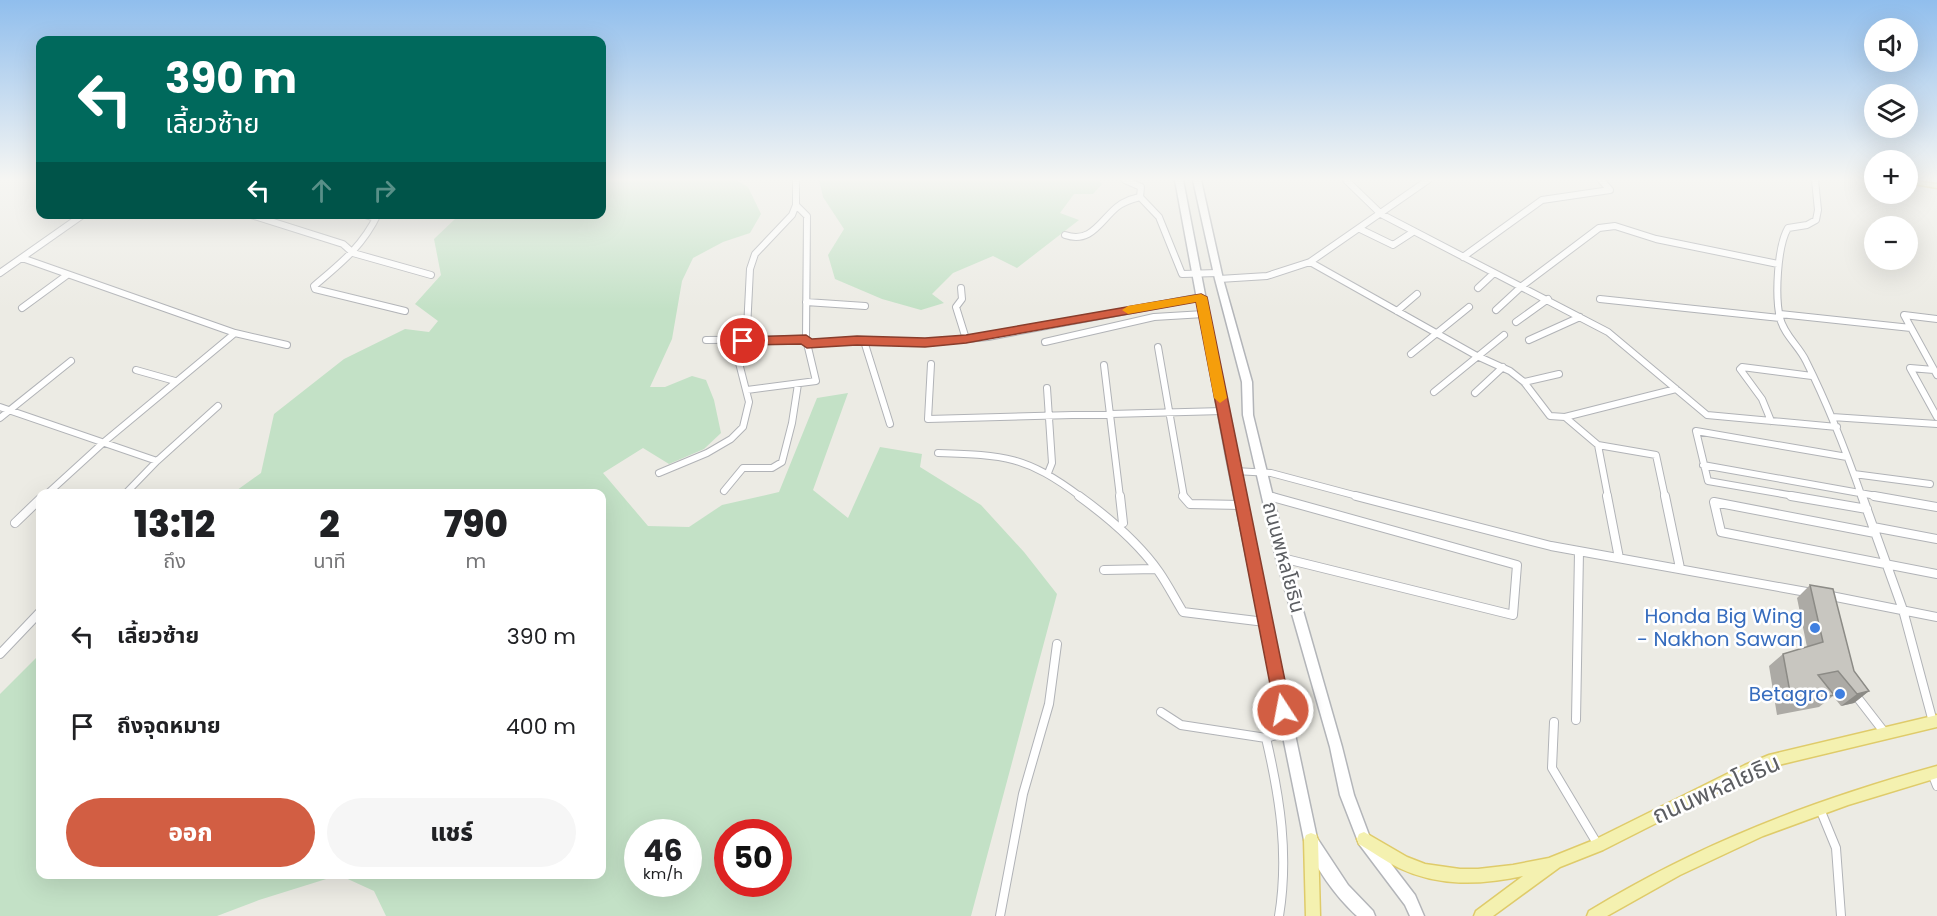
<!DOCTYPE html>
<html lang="th">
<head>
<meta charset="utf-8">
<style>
  :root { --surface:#fff; --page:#f6f6f6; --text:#202124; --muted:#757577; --accent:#d25e43 }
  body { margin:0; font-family:Poppins,"Noto Sans Thai",sans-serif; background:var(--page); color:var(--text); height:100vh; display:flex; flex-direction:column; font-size:22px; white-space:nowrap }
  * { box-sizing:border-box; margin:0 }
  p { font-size:20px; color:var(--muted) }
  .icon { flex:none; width:33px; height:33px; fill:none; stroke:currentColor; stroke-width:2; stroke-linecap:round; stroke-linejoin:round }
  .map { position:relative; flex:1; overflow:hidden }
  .sheet { position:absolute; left:36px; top:489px; width:570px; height:390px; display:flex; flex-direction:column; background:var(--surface); border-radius:12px; box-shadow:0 6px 24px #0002 }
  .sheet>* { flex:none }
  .guide { position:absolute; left:36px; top:36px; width:570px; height:183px; border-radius:12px; box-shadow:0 6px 24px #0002; background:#00695c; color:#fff; overflow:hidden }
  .tools { position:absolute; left:1864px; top:18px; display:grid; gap:12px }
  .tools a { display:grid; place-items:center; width:54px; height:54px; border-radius:50%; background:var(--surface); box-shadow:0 6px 24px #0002; font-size:30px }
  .speed { position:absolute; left:624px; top:819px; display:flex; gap:12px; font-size:30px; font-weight:700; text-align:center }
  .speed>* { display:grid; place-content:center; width:78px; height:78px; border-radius:50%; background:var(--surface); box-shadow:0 6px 24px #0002; line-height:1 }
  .speed small { font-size:15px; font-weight:400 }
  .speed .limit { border:9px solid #d22; background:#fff; color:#111 }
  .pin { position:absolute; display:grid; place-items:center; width:51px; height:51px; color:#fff; margin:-26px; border:3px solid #fff; border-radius:50%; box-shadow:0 2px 6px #0007 }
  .me { position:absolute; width:66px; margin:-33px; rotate:349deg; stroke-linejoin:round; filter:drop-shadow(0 0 4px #0008) }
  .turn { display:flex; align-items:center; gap:21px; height:126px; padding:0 30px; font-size:27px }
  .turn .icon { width:78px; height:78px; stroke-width:2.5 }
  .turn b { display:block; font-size:42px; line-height:51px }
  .lanes { display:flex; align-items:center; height:57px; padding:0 30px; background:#0003; justify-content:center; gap:30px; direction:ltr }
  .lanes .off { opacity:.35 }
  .eta { display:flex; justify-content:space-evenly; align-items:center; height:102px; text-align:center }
  .eta b { font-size:36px; font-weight:800; line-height:42px }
  .action { display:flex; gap:12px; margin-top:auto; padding:12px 30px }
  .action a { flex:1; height:69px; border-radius:36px; background:var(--accent); color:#fff; font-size:24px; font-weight:800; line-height:69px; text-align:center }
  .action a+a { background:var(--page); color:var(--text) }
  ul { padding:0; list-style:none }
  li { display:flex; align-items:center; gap:18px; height:90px; padding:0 30px }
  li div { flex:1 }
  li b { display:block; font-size:22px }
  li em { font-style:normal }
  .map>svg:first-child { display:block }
</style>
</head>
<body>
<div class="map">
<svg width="1937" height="916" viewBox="0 0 1937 916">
  <rect width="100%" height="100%" fill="#ecebe4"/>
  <path fill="#c3e1c6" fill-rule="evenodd" d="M602 180H736L748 187 761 214 750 233 723 242 693 258 682 281 672 339 650 387H665L692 376 706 380 714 400 721 433 704 449 669 464 643 448 603 473 648 526 689 527 722 505 779 492 817 398 848 393 813 490 848 518 880 447 922 454 920 467 981 505 1024 552 1057 594 971 916H386L374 891 339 875 259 900 217 916H0V694L40 654V874H602V494L233 493 261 473 274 414 344 359 405 329 429 332 438 321 415 304 441 275 434 239 455 219 453 215 602 214ZM638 832H688V884H638ZM728 832H778V884H728Z
    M819 180H1098L1102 184 1093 194H1074L1060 213 1079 220 1017 268 993 256 953 273 932 294 944 303 921 310 882 299 835 279 828 255 844 229 823 197Z"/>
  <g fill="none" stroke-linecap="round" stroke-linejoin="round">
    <defs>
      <path id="street-far1" d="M1125 180 1141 187 1140 197
        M1346 180 1381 214 1608 332 1707 415 1837 427
        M1815 180 1818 210 1816 220 1807 225 1788 228C1777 247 1775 297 1780 318 1784 335 1799 346 1806 361 1828 405 1846 451 1862 497
        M1140 197 1159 217 1182 274 1218 273
        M248 214 343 244 353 253 431 275
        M362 214 375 218
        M378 214C362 247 341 263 314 286L315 289 405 311
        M1360 229 1393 245 1413 232
        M1065 235C1091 244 1100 221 1117 207 1124 201 1132 199 1140 197
        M1463 257 1542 200 1610 190 1601 180
        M22 258 235 333 104 442 47 494
        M1310 262 1477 356 1510 371 1524 382 1550 416 1565 417 1598 445
        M0 273 84 214
        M1219 279 1267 276 1310 262 1428 180
        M961 288 962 299 956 307 966 339
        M1478 288 1494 273
        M1600 299 1780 318
        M806 302 865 306
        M22 308 67 275
        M1496 310 1522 286 1599 228 1615 226 1656 239 1778 264
        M1397 311 1417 294
        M1780 314 1911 328
        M1937 319 1904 315 1937 375
        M1516 322 1548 299
        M235 333 287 345
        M706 340 806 339
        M1529 340 1580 317
        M864 341 890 424
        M1045 342 1154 317 1204 314
        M807 344 857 340 925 343 988 337 1201 297
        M1158 347 1184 497
        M1411 354 1469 307
        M931 364 928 419 1223 411
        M1104 365 1120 497
        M136 370 175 381
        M1934 370 1910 368 1937 417
        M1524 382 1559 374
        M1047 388 1052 463 1048 473
        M747 390 816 381 806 339 807 216 796 205
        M1434 392 1504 335
        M1475 393 1503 367
        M0 407 157 461
        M1565 417 1676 389
        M1832 417 1937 424
        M0 418 71 361
        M1771 421 1762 399 1740 369 1742 367 1812 376
        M938 453C1005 455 1026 456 1081 497
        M1703 465 1882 497
        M1235 471 1271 473 1361 497
        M659 473 707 453 731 439 743 427 749 402 738 359 747 329 750 269 755 254 792 215 796 205V180
        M1854 474 1930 484
        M724 491 743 468H772L782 462 792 423 798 384
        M125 494 157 461 218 406
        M1267 495 1275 497
        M1608 497 1598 445 1656 455 1665 497
        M1800 497 1708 481 1696 431 1847 457"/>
      <path id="street" d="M1079 496C1108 517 1138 542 1159 572 1168 585 1175 599 1183 612L1265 622
        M1120 496 1123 523
        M1183 496 1190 504 1241 505
        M1269 496 1517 565 1513 615 1282 558
        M1356 496 1551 546 1812 593
        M1607 496 1619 558
        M1665 496 1680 568
        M1791 496 1867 509
        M1862 496 1903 610 1933 722
        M1874 496 1937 507
        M15 523 40 499
        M1873 527 1937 539
        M1875 533 1714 502 1721 532 1937 574
        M1104 570 1156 569
        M1826 595 1937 617
        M0 654 40 612
        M1854 693 1885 733
        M1161 712 1181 725 1266 738 1287 732
        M1576 720 1579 552
        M1554 722 1552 768 1598 845
        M1266 738C1280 798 1289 855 1279 916
        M1932 773 1937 786
        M1820 809 1836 848 1841 916
        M1000 916 1023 794 1049 704 1057 644"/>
      <path id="secondary" d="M1175 180H1183L1236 456 1317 838 1348 885 1373 911 1375 916H1357C1335 896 1315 867 1304 840L1226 456Z
        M1193 180H1201L1223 279 1252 382 1253 415 1288 558 1342 747 1354 795 1369 835 1415 895 1424 916H1410L1405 905 1359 844 1340 795 1330 747 1276 558 1243 415 1242 382 1215 279Z"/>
      <path id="primary" d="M1908 180 1937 184V188L1908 183Z
        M1937 715V727L1770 767 1755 773 1603 850 1560 867 1493 916H1474L1476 911 1523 876C1481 885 1439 887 1399 868 1385 861 1373 852 1359 844L1357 839 1359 834 1364 832 1407 857 1425 864 1460 869H1478L1513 865 1549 858 1594 840 1745 765 1769 755Z
        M1937 766V778L1848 805 1763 836 1680 875 1607 916H1587L1589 911C1701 843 1811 801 1937 766Z
        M1311 833 1316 835 1318 840 1320 916H1306L1304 840 1306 835Z"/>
    </defs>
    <use href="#street-far1" stroke="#b1b3b7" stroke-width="8"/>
    <use href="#street" stroke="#b1b3b7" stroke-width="10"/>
    <use href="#secondary" stroke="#b3b5b9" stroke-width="3"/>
    <use href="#primary" stroke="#dfcb6a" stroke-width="3"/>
    <use href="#street-far1" stroke="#fff" stroke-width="6"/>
    <use href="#street" stroke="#fff" stroke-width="8"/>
    <use href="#secondary" fill="#fff" fill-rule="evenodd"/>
    <use href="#primary" fill="#f4f1b0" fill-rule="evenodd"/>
  </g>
  <path fill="#acaaa5" d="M1810 585 1854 671 1869 691 1854 703 1841 706 1833 696 1819 707 1777 715 1769 666 1783 654 1807 647 1797 598Z"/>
  <path fill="#8c8b86" d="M1869 691 1854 703 1841 706 1857 694Z"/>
  <path fill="#c8c6c0" stroke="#8c8b86" stroke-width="1.5" d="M1810 585 1833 589 1854 671 1869 691 1857 694 1838 671 1818 675 1834 695 1792 703 1783 654 1823 642Z"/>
  <linearGradient id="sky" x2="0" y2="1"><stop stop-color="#90beed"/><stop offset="0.58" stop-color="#f6f6f3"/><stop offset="1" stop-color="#f6f6f3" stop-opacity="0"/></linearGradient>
  <rect width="1937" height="309" fill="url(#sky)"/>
  <path fill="#d25e43" stroke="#883d2c" stroke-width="1.5" d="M1201 294 1207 297 1291 710 1289 716 1283 718 1277 716 1275 710 1196 302 966 343 925 347 857 345 807 348 801 344 743 345 737 341 743 337 806 335 812 339 857 336 925 338 966 335Z"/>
  <path fill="#f59e0b" d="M1201 294 1207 297 1227 398 1220 403 1214 398 1196 302 1128 314 1122 310 1128 306Z"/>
  <g fill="#3f7fe0" stroke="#fff" stroke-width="2">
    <circle cx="1815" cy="628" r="6"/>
    <circle cx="1840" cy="694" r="6"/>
  </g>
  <g text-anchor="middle" stroke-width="5" stroke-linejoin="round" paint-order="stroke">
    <g font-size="20" fill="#5c5e62" stroke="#fff">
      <text transform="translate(1284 557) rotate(75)" y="7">ถนนพหลโยธิน</text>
    </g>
    <g font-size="20" fill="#366cbe" stroke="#fff" text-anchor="end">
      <text x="1803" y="623">Honda Big Wing<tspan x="1803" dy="23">- Nakhon Sawan</tspan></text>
      <text x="1828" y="701">Betagro</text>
    </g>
    <g font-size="24" fill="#5c5e62" stroke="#fff">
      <text transform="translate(1716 789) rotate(-24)" y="8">ถนนพหลโยธิน</text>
    </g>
  </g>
</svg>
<div class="tools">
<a><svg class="icon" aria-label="sound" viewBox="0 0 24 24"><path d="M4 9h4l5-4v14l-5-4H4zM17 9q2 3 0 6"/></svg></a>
<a><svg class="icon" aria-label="layers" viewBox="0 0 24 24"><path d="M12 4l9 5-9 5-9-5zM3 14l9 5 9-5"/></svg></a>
<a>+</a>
<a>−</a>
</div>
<div class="speed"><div>46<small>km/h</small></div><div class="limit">50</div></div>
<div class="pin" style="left:743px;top:341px;background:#d93025"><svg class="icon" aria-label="arrive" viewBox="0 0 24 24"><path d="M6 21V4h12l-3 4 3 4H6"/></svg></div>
<svg class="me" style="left:1283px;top:710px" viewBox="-20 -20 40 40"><circle r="17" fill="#d25e43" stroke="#fff" stroke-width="3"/><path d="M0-11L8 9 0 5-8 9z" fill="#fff"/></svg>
<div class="guide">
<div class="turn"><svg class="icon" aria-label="left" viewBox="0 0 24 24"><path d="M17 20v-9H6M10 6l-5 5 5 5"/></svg><div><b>390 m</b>เลี้ยวซ้าย</div></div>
<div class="lanes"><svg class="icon" aria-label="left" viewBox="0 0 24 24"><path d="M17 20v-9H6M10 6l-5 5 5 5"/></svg><svg class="icon off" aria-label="ahead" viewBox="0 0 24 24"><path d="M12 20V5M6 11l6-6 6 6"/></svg><svg class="icon off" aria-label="right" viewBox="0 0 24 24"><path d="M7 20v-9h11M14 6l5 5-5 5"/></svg></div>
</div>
<section class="sheet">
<div class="eta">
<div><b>13:12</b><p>ถึง</p></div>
<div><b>2</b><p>นาที</p></div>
<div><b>790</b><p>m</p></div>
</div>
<ul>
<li><svg class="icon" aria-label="left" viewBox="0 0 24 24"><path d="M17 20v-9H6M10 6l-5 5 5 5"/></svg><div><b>เลี้ยวซ้าย</b></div><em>390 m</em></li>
<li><svg class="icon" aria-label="arrive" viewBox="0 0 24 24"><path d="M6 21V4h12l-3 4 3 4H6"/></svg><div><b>ถึงจุดหมาย</b></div><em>400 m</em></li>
</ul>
<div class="action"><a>ออก</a><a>แชร์</a></div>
</section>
</div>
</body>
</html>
